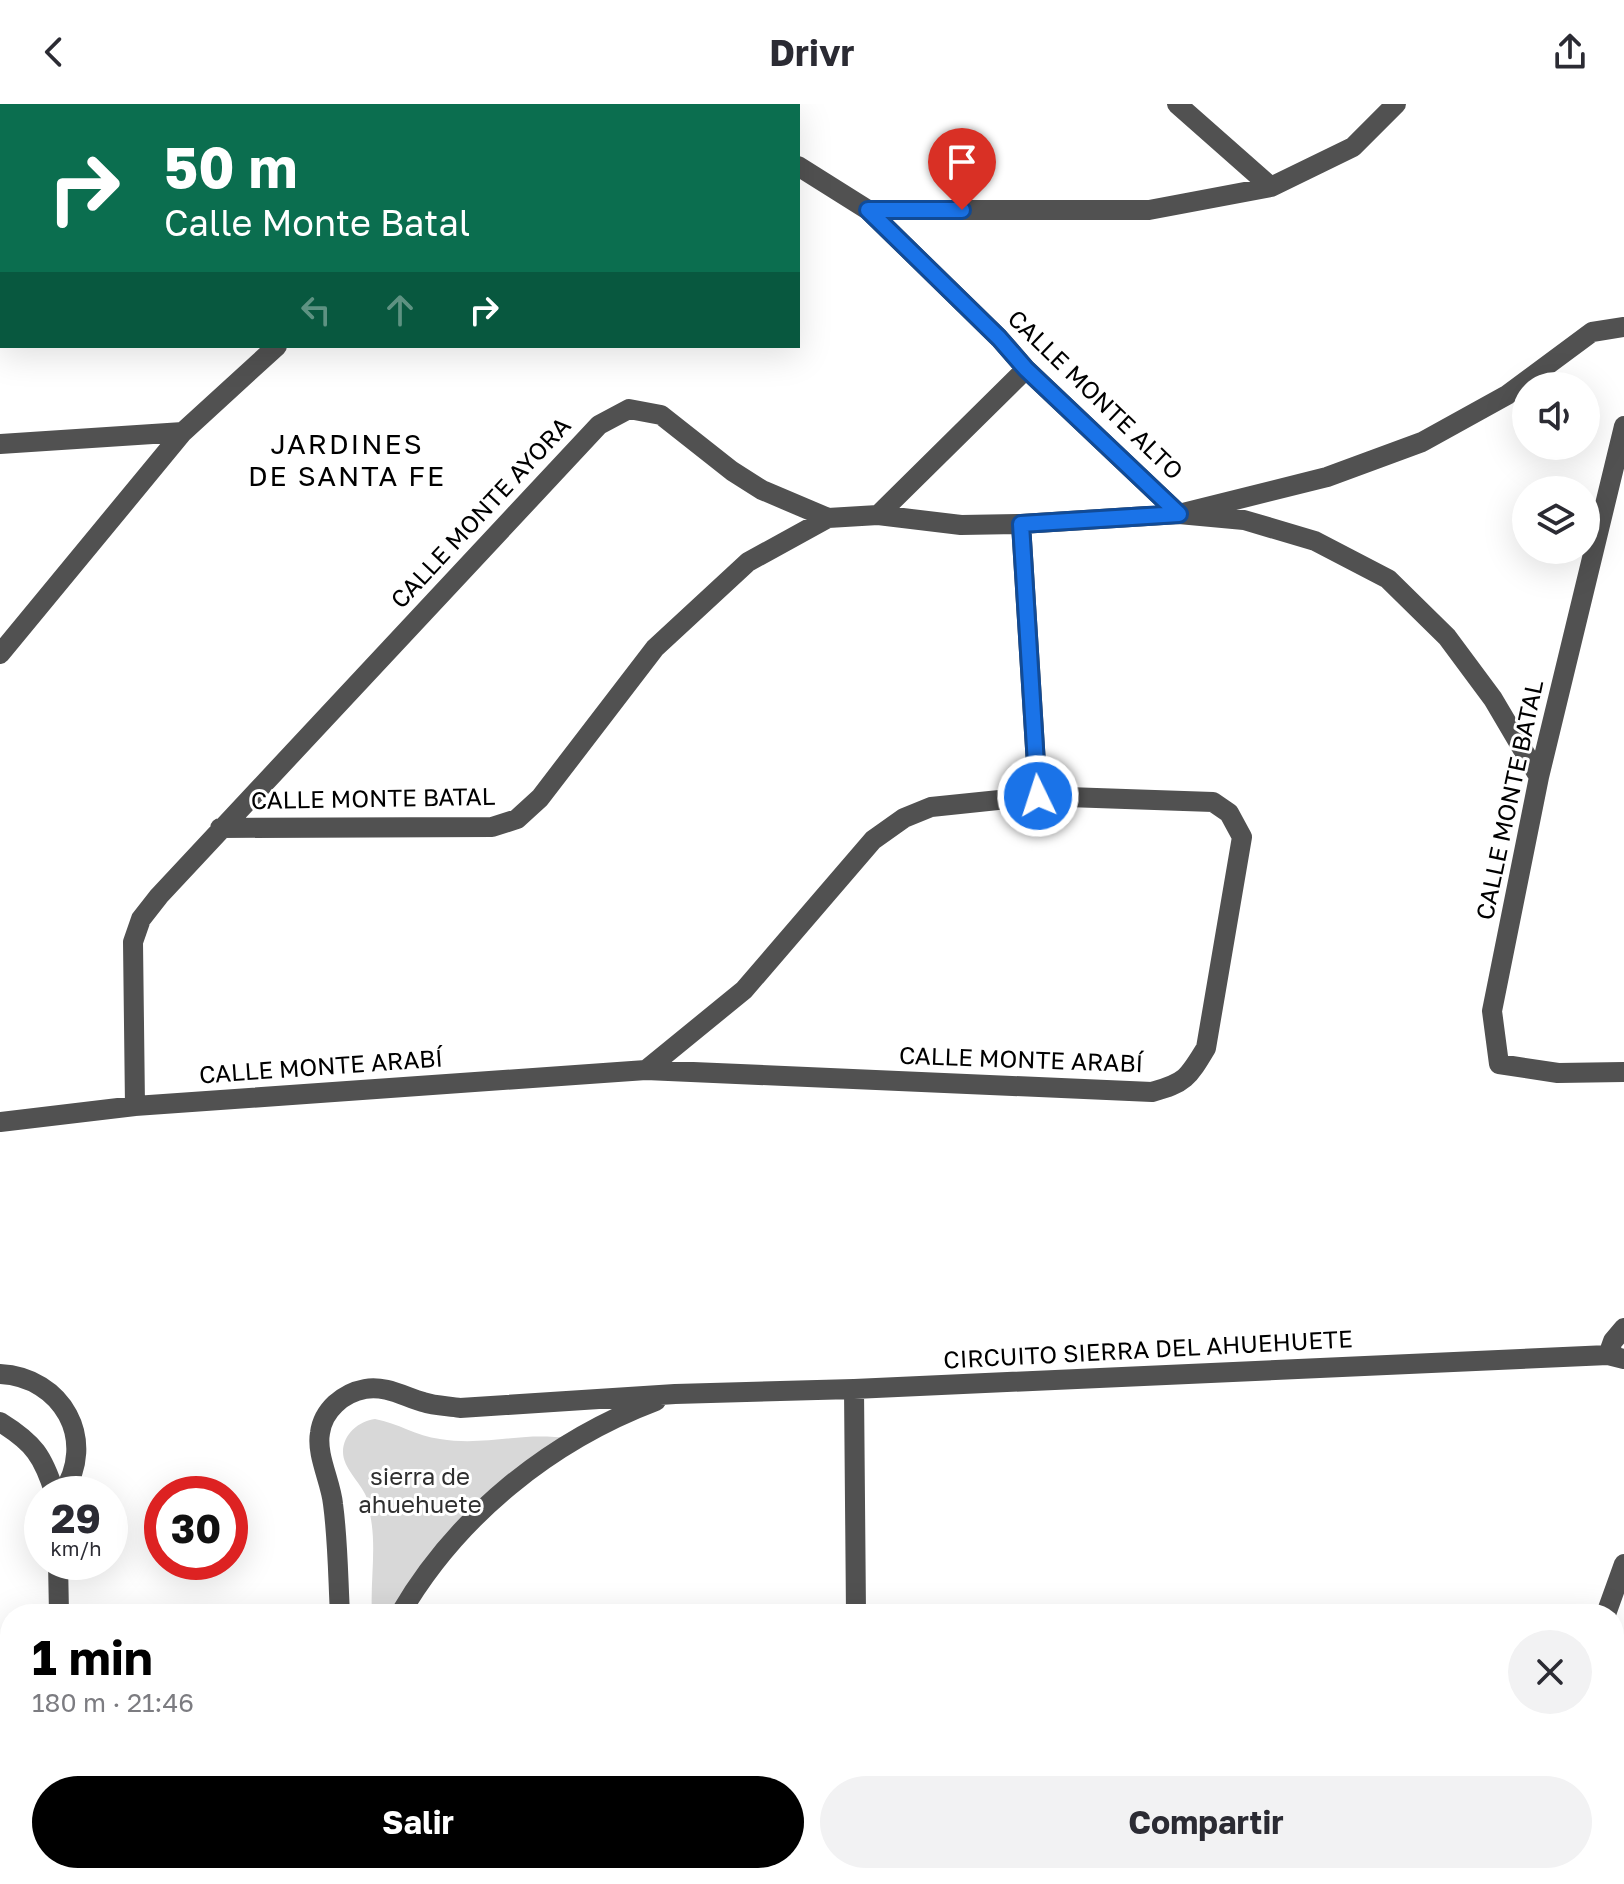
<!DOCTYPE html>
<html lang="es">
<head>
<meta charset="utf-8">
<style>
  :root { --surface:#fff; --page:#f2f2f3; --text:#2b2b33; --muted:#7c7c81; --accent:#000 }
  body { margin:0; font-family:"Golos Text",sans-serif; background:var(--page); color:var(--text); height:100vh; display:flex; flex-direction:column; font-size:30px; white-space:nowrap }
  * { box-sizing:border-box; margin:0 }
  p { font-size:26px; color:var(--muted) }
  .icon { flex:none; width:44px; height:44px; fill:none; stroke:currentColor; stroke-width:2; stroke-linecap:round; stroke-linejoin:round }
  .map { position:relative; flex:1; overflow:hidden }
  .drawer { position:absolute; left:0px; top:1500px; width:1624px; height:280px; display:flex; flex-direction:column; background:var(--surface); border-radius:32px 32px 0 0; box-shadow:0 8px 32px #0002 }
  .drawer>* { flex:none }
  .guide { position:absolute; left:0px; top:0px; width:800px; height:244px; box-shadow:0 8px 32px #0002; background:#0b6e4f; color:#fff; overflow:hidden }
  .fabs { position:absolute; left:1512px; top:268px; display:grid; gap:16px }
  .fabs a { display:grid; place-items:center; width:88px; height:88px; border-radius:50%; background:var(--surface); box-shadow:0 8px 32px #0002; font-size:40px }
  .speed { position:absolute; left:24px; top:1372px; display:flex; gap:16px; font-size:40px; font-weight:700; text-align:center }
  .speed>* { display:grid; place-content:center; width:104px; height:104px; border-radius:50%; background:var(--surface); box-shadow:0 8px 32px #0002; line-height:1 }
  .speed small { font-size:20px; font-weight:400 }
  .speed .limit { border:12px solid #d22; background:#fff; color:#111 }
  .pin { position:absolute; display:grid; place-items:center; width:68px; height:68px; color:#fff; margin:-82px -34px; border-radius:50% 50% 50% 0; rotate:-45deg; box-shadow:0 0 8px #0007 }
  .pin .icon { rotate:45deg }
  .me { position:absolute; width:88px; margin:-44px; rotate:356deg; stroke-linejoin:round; filter:drop-shadow(0 0 6px #0008) }
  .turn { display:flex; align-items:center; gap:28px; height:168px; padding:0 32px; font-size:36px }
  .turn .icon { width:104px; height:104px; stroke-width:2.5 }
  .turn b { display:block; font-size:56px; line-height:68px }
  .lanes { display:flex; align-items:center; height:76px; padding:0 32px; background:#0003; justify-content:center; gap:40px; direction:ltr }
  .lanes .off { opacity:.35 }
  .round { display:grid; place-items:center; flex:none; width:84px; height:84px; border-radius:42px; background:var(--page) }
  .head { display:flex; align-items:center; justify-content:space-between; height:136px; padding:0 32px }
  h1 { font-size:48px; font-weight:700; line-height:60px; color:var(--accent) }
  .primary-button { display:flex; gap:16px; margin-top:auto; padding:16px 32px }
  .primary-button a { flex:1; height:92px; border-radius:48px; background:var(--accent); color:#fff; font-size:32px; font-weight:700; line-height:92px; text-align:center }
  .primary-button a+a { background:var(--page); color:var(--text) }
  header { display:flex; justify-content:space-between; align-items:center; height:104px; padding:0 32px; background:var(--surface); font-size:36px; font-weight:700 }
  .map>svg:first-child { display:block }
</style>
</head>
<body>
<header><svg class="icon" aria-label="back" viewBox="0 0 24 24"><path d="M15 5l-7 7 7 7"/></svg>Drivr<svg class="icon" aria-label="share" viewBox="0 0 24 24"><path d="M12 15V3M7 8l5-5 5 5M5 13v7h14v-7"/></svg></header>
<div class="map">
<svg width="1624" height="1780" viewBox="0 0 1624 1780">
  <rect width="100%" height="100%" fill="#fff"/>
  <path fill="#d8d8d8" d="M375 1315C398 1319 416 1332 440 1335 470 1340 497 1335 526 1333 541 1332 556 1333 570 1334L495 1393 391 1510H372C370 1476 377 1443 370 1410 369 1404 368 1397 366 1392 360 1378 343 1364 343 1348 343 1330 359 1317 375 1315Z
    M0 1639 10 1640V1770H43V1780H0Z
    M679 1770H835L836 1780H680Z"/>
  <g fill="none" stroke-linecap="round" stroke-linejoin="round">
    <path stroke="#515151" stroke-width="20" d="M739 0 740 2
      M1177 0 1271 83
      M133 2 135 0
      M512 2 513 0
      M798 62 868 106 999 234 1026 265 1179 410 1244 416 1315 437 1388 475 1447 533 1493 595 1539 673
      M0 64H2
      M868 106H1149L1271 83 1353 43 1396 0
      M1624 322 1539 673 1492 907 1499 960 1558 969 1624 968
      M0 340 183 328
      M878 411 1026 265
      M1021 420 1038 692
      M0 550 183 328 277 242
      M220 724 492 723 517 715 540 694 655 544 748 458 828 414 878 411 961 421 1021 420 1179 410 1327 373 1422 338 1507 291 1592 228 1624 223
      M135 1002 133 838 141 815 159 792 599 321 629 305 661 311 732 367 762 386 828 414
      M0 1018 135 1002 646 966 1152 988C1185 979 1188 974 1206 944L1242 733 1229 709 1213 698 1038 692 931 703 904 714 873 736 744 886 646 966
      M1608 1251 1613 1237 1624 1224
      M0 1270C62 1273 98 1336 62 1390
      M854 1285 856 1510
      M0 1318C34 1339 43 1352 55 1390
      M58 1458 59 1510
      M340 1510C338 1474 338 1437 333 1400 331 1378 316 1351 320 1329 323 1306 343 1289 365 1285 385 1281 405 1293 423 1298 435 1302 448 1302 460 1304L675 1290 854 1285 1608 1251 1624 1255
      M400 1510C457 1412 550 1337 656 1297
      M1606 1510 1624 1460
      M0 1593 10 1592
      M69 1770V1780
      M363 1770 364 1780
      M657 1770 658 1780
      M858 1770V1780
      M1531 1780 1534 1770"/>
  </g>
  <g fill="none" stroke-linecap="round" stroke-linejoin="round">
    <defs>
      <path id="route" d="M962 106H868L999 234 1026 265 1179 410 1021 420 1038 692"/>
    </defs>
    <use href="#route" stroke="#114b97" stroke-width="20"/>
    <use href="#route" stroke="#1a73e8" stroke-width="14"/>
  </g>
  <g text-anchor="middle" stroke-width="6" stroke-linejoin="round" paint-order="stroke">
    <g font-size="24" fill="#000" stroke="#fff">
      <text transform="translate(1095 291) rotate(44)" y="8">CALLE MONTE ALTO</text>
      <text transform="translate(481 409) rotate(-47)" y="8">CALLE MONTE AYORA</text>
      <text transform="translate(373 695) rotate(-1)" y="8">CALLE MONTE BATAL</text>
      <text transform="translate(1510 696) rotate(-78)" y="8">CALLE MONTE BATAL</text>
      <text transform="translate(1021 956) rotate(2)" y="8">CALLE MONTE ARABÍ</text>
      <text transform="translate(321 963) rotate(-4)" y="8">CALLE MONTE ARABÍ</text>
      <text transform="translate(1148 1246) rotate(-3)" y="8">CIRCUITO SIERRA DEL AHUEHUETE</text>
    </g>
    <g font-size="24" fill="#2f2f2f" stroke="#fff">
      <text x="420" y="1381">sierra de<tspan x="420" dy="28">ahuehuete</tspan></text>
    </g>
    <g font-size="28" letter-spacing="2" fill="#000" stroke="#fff">
      <text x="347" y="350">JARDINES<tspan x="347" dy="32">DE SANTA FE</tspan></text>
    </g>
  </g>
</svg>
<div class="fabs">
<a><svg class="icon" aria-label="sound" viewBox="0 0 24 24"><path d="M4 9h4l5-4v14l-5-4H4zM17 9q2 3 0 6"/></svg></a>
<a><svg class="icon" aria-label="layers" viewBox="0 0 24 24"><path d="M12 4l9 5-9 5-9-5zM3 14l9 5 9-5"/></svg></a>
</div>
<div class="speed"><div>29<small>km/h</small></div><div class="limit">30</div></div>
<div class="pin" style="left:962px;top:106px;background:#d93025"><svg class="icon" aria-label="arrive" viewBox="0 0 24 24"><path d="M6 21V4h12l-3 4 3 4H6"/></svg></div>
<svg class="me" style="left:1038px;top:692px" viewBox="-20 -20 40 40"><circle r="17" fill="#1a73e8" stroke="#fff" stroke-width="3"/><path d="M0-11L8 9 0 5-8 9z" fill="#fff"/></svg>
<div class="guide">
<div class="turn"><svg class="icon" aria-label="right" viewBox="0 0 24 24"><path d="M7 20v-9h11M14 6l5 5-5 5"/></svg><div><b>50 m</b>Calle Monte Batal</div></div>
<div class="lanes"><svg class="icon off" aria-label="left" viewBox="0 0 24 24"><path d="M17 20v-9H6M10 6l-5 5 5 5"/></svg><svg class="icon off" aria-label="ahead" viewBox="0 0 24 24"><path d="M12 20V5M6 11l6-6 6 6"/></svg><svg class="icon" aria-label="right" viewBox="0 0 24 24"><path d="M7 20v-9h11M14 6l5 5-5 5"/></svg></div>
</div>
<section class="drawer">
<div class="head"><div><h1>1 min</h1><p>180 m · 21:46</p></div><a class="round"><svg class="icon" aria-label="close" viewBox="0 0 24 24"><path d="M6 6l12 12M18 6L6 18"/></svg></a></div>
<div class="primary-button"><a>Salir</a><a>Compartir</a></div>
</section>
</div>
</body>
</html>
